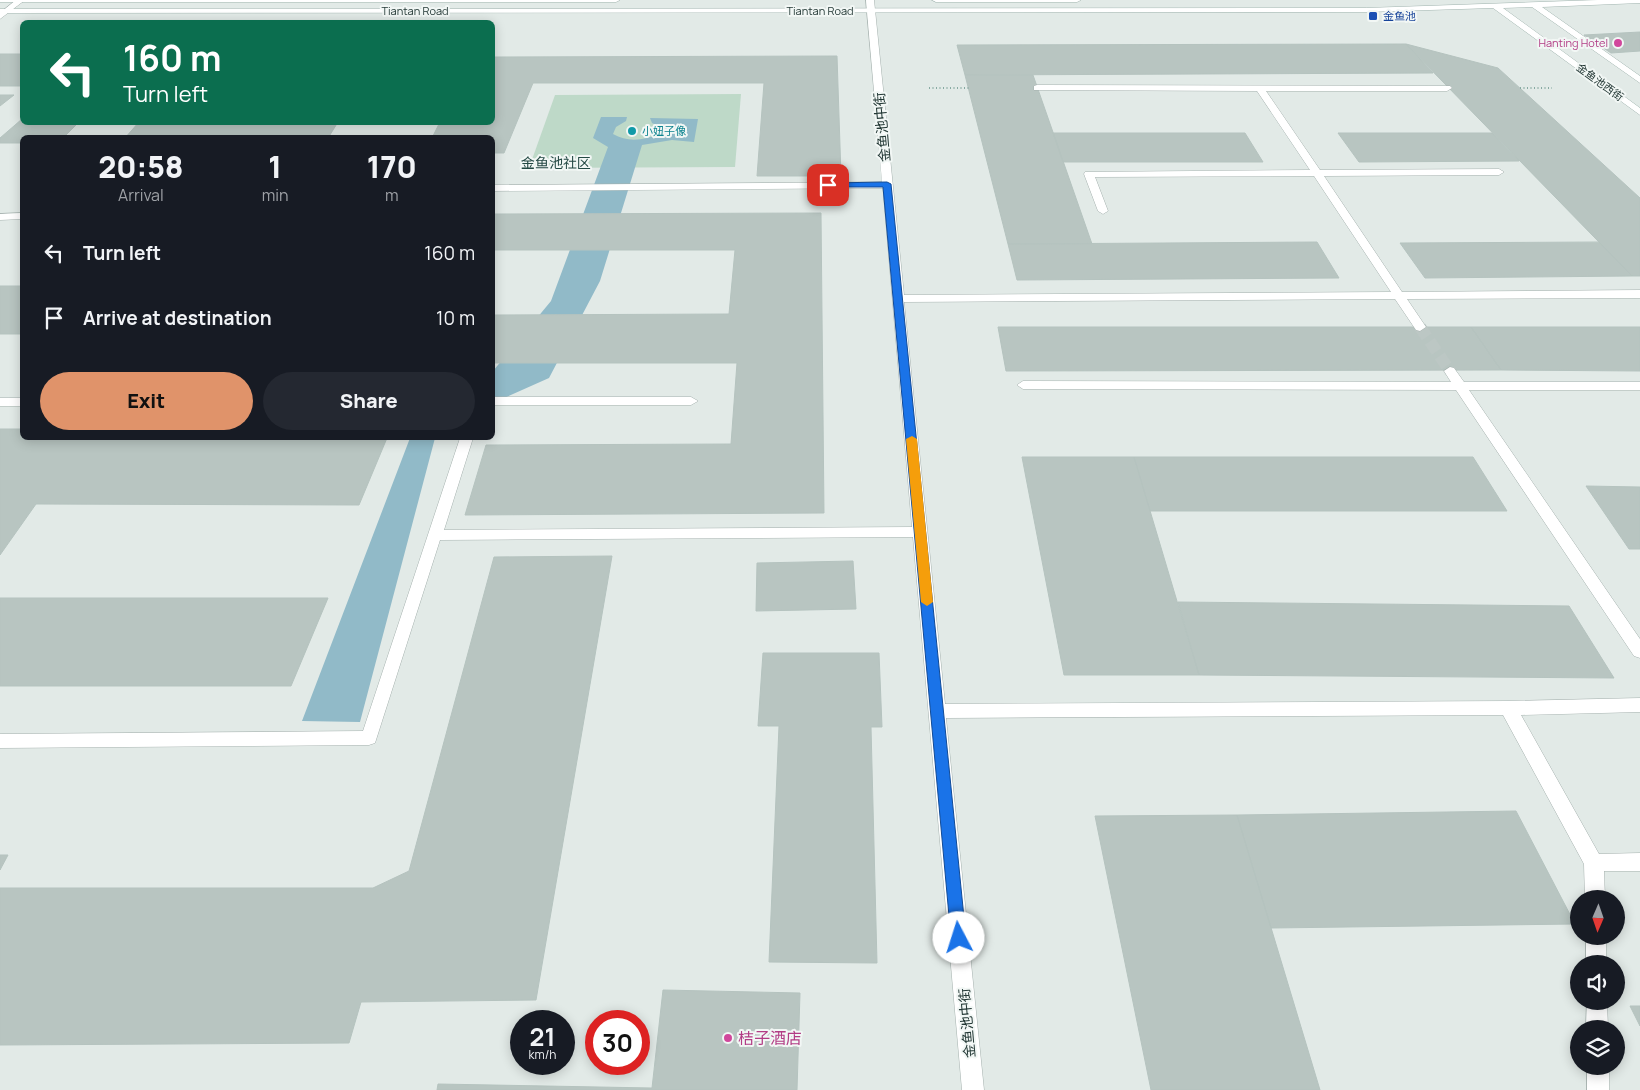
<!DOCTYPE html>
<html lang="en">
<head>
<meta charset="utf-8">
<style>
  :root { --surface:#171b24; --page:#242831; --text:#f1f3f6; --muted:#9ea1a6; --accent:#e0936a }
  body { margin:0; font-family:Manrope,"Noto Sans SC",sans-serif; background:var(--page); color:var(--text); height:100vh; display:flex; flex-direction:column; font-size:19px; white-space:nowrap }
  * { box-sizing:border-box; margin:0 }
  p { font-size:16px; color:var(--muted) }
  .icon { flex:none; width:28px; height:28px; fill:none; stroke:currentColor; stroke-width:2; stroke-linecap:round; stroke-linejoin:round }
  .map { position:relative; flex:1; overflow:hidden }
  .panel { position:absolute; left:20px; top:135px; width:475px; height:305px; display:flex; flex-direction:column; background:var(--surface); border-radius:8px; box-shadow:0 2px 12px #0003 }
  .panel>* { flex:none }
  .guide { position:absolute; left:20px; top:20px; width:475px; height:105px; border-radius:8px; box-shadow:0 2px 12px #0003; background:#0b6e4f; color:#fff; overflow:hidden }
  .needle { width:32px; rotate:182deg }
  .controls { position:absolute; left:1570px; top:890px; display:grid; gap:10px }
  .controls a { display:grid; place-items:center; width:55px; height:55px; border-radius:50%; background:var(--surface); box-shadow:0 2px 12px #0003; font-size:25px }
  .speed { position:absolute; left:510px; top:1010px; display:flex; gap:10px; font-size:25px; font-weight:700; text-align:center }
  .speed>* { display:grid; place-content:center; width:65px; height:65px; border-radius:50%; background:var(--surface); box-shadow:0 2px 12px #0003; line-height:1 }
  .speed small { font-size:12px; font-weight:400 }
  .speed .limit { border:8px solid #d22; background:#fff; color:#111 }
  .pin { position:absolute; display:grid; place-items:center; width:42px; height:42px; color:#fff; margin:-21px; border-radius:10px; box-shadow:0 2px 8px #0006 }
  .me { position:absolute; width:55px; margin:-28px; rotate:355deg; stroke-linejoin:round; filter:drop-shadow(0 0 4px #0008) }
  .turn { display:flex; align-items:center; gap:18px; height:105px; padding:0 20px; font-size:22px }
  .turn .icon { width:65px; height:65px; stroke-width:2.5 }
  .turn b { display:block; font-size:35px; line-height:42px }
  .eta { display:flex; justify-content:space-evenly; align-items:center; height:85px; text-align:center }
  .eta b { font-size:30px; font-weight:800; line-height:35px }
  .primary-button { display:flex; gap:10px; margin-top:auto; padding:10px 20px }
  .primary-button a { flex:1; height:58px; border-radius:30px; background:var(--accent); color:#111; font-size:20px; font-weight:800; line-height:58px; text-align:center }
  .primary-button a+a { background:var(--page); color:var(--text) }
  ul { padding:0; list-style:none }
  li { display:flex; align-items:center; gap:15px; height:65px; padding:0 20px }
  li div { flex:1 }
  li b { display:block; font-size:19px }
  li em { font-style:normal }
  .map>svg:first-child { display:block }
</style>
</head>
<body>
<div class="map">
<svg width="1640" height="1090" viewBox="0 0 1640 1090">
  <rect width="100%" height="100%" fill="#e2eae7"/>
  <path fill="#bed9c8" d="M741 94 735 167 529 168 555 95Z"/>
  <path fill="#91bac8" d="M601 117H627L626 121 616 127 613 134C628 143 644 140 660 134V127L652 123 650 118 698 119 694 142 672 140 642 145 600 281 549 378 493 403V371L551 301 608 147 593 138Z
    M410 438H435L360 722 302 721Z"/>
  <path fill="#b8c5c1" stroke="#b5c3bf" d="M1640 32V51L1611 53 1584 35Z
    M1406 44 1498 68 1640 198V276H1632Z
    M1406 44 1433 73 965 75 957 45Z
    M0 54H22V86H0Z
    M837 56 841 176H757L764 83H533L504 153H492V138H432L440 122H492V57Z
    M965 75H1033L1092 244H1008Z
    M0 95H14L0 106Z
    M22 119V122H79L63 138H22V143H0V138Z
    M139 122H338L328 138H125Z
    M1053 133H1245L1263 162H1063Z
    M1338 133H1492L1519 161 1359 162Z
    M821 213 824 513 465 515 486 445 731 444 737 363H492V315L729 314 735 250H492V214Z
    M1317 242 1339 278 1017 280 1008 244Z
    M1599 242 1632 276 1425 278 1400 243Z
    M0 286H22V334H0Z
    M998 327H1471L1501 370 1006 371Z
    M1471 327H1640V371L1501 370Z
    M0 429H22V438H387L359 505 36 504 0 555Z
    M1022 457H1134L1199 675H1064Z
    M1134 457H1473L1507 511H1150Z
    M1586 486 1640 487V549H1629Z
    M612 556 536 1000 361 1002 349 1043 0 1045V888H373L409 871 494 557Z
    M853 561 856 609 756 611 757 563Z
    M0 598H328L291 686H0Z
    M1178 602 1569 606 1614 678 1199 675Z
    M763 653H879L882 727H871L877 963 769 962 779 726H758Z
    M1516 811 1575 924 1271 928 1237 815Z
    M1237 815 1320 1090H1151L1095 816Z
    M0 855H8L0 870Z
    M663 990 800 993 797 1090H437L438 1084 652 1088Z
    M1630 1006H1640V1026Z"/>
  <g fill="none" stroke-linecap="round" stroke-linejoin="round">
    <path stroke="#bcc7c4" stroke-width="12" stroke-dasharray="12 5.5" stroke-linecap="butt" d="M1420 327 1450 371"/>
    <defs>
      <path id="street" d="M16 0H25L0 19V13Z
        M866 0H874L904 295 1391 292 1314 176 1095 177 1108 211 1103 214 1098 211 1084 174 1085 172 1310 170 1257 91 1034 90V86L1037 85 1450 86 1452 88 1447 91H1266L1320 170 1499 169 1504 172 1499 175 1324 176 1402 292 1640 290V298L1407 299 1426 327 1420 331 1416 330 1395 299 904 302 945 704 1508 701 1640 698V712L1521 715 1599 854 1640 853V871H1604L1605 899H1585L1584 864 1503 715 946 718 984 1090H962L913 537 440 540 375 743 369 745 0 748V734L363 731 460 438H473L444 530 912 527 883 188 492 191V185L882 182Z
        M22 213V219L0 220V214Z
        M1450 367 1454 368 1464 382H1640V390H1469L1640 639V658L1634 656 1456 390 1023 389 1017 385 1023 381 1451 382 1444 371Z
        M492 397H691L698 401 691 405H492Z
        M0 398H22V406H0Z
        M1586 936H1606V964H1586Z
        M1587 1001H1607L1608 1029H1586Z
        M1587 1066H1609V1090H1587Z"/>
      <path id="secondary" d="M0 0H620L616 2H0Z
        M932 0H1081L1077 2H936Z
        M1598 0H1640V3L1542 7 1640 76V83L1532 7 1503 8 1640 108V115L1493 8 1366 12 0 13V9L1366 8Z"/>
    </defs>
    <use href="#street" stroke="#a5b1ae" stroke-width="1"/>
    <use href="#secondary" stroke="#a2b5b0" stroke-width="1"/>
    <path stroke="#87aaa2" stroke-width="2" stroke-dasharray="1 2.5" stroke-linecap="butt" d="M929 88H969
      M1520 88H1552"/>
    <use href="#street" fill="#fff" fill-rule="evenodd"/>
    <use href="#secondary" fill="#fff" fill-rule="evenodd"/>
  </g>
  <path fill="#1a73e8" stroke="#114b97" d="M887 182 891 184 966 938 964 944 959 946 953 944 951 938 883 187H828L824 185 828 183Z"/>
  <path fill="#f59e0b" d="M912 436 917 439 933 602 927 606 921 602 906 439Z"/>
  <rect fill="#1a4fb4" stroke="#f2f7f5" stroke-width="2" x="1368" y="11" width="10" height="10" rx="2.5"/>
  <g fill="#d1479c" stroke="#f2f7f5" stroke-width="2">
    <circle cx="1618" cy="43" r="5"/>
    <circle cx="728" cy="1038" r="5"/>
  </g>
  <circle fill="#0f9aa8" stroke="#f2f7f5" stroke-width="2" cx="632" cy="131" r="5"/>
  <g text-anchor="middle" stroke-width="4" stroke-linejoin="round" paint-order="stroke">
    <g font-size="11" fill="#243936" stroke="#f2f7f5">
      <text x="415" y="15">Tiantan Road</text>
      <text x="820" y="15">Tiantan Road</text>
      <text transform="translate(1600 82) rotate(36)" y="4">金鱼池西街</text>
    </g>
    <g font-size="11" fill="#164399" stroke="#f2f7f5" text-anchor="start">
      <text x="1383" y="20">金鱼池</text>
    </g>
    <g font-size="11" fill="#b23c85" stroke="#f2f7f5" text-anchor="end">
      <text x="1608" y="47">Hanting Hotel</text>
    </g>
    <g font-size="11" fill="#0d838f" stroke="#f2f7f5" text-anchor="start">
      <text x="642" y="135">小妞子像</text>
    </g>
    <g font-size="14" fill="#243936" stroke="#f2f7f5">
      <text transform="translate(882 127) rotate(-95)" y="5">金鱼池中街</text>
      <text transform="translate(967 1023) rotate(-95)" y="5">金鱼池中街</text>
    </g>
    <g font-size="14" fill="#234843" stroke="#f2f7f5">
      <text x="556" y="168">金鱼池社区</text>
    </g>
    <g font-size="16" fill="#b23c85" stroke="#f2f7f5" text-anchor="start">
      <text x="738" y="1044">桔子酒店</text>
    </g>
  </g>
</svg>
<div class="controls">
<a><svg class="needle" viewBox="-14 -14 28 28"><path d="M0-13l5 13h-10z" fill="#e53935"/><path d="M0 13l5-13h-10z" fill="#9ea1a6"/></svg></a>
<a><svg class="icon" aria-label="sound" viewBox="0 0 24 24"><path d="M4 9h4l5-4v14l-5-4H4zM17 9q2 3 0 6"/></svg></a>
<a><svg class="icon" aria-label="layers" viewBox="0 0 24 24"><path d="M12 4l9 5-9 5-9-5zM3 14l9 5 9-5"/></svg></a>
</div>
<div class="speed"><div>21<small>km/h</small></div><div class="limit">30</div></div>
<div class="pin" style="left:828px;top:185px;background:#d93025"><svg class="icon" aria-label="arrive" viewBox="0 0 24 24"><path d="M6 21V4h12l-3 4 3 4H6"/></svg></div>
<svg class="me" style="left:959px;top:938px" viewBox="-20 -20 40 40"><circle r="19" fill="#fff"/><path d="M0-13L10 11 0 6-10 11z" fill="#1a73e8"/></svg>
<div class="guide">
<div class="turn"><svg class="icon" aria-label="left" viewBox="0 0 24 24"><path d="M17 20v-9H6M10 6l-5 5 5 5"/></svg><div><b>160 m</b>Turn left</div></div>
</div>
<section class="panel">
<div class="eta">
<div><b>20:58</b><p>Arrival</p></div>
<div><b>1</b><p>min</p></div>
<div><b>170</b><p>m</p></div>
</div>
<ul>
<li><svg class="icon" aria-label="left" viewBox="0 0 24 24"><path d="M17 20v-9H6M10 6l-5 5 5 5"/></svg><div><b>Turn left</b></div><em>160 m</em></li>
<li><svg class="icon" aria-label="arrive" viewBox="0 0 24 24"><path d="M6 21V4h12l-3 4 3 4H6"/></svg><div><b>Arrive at destination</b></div><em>10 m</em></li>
</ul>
<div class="primary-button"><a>Exit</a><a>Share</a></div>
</section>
</div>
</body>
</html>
